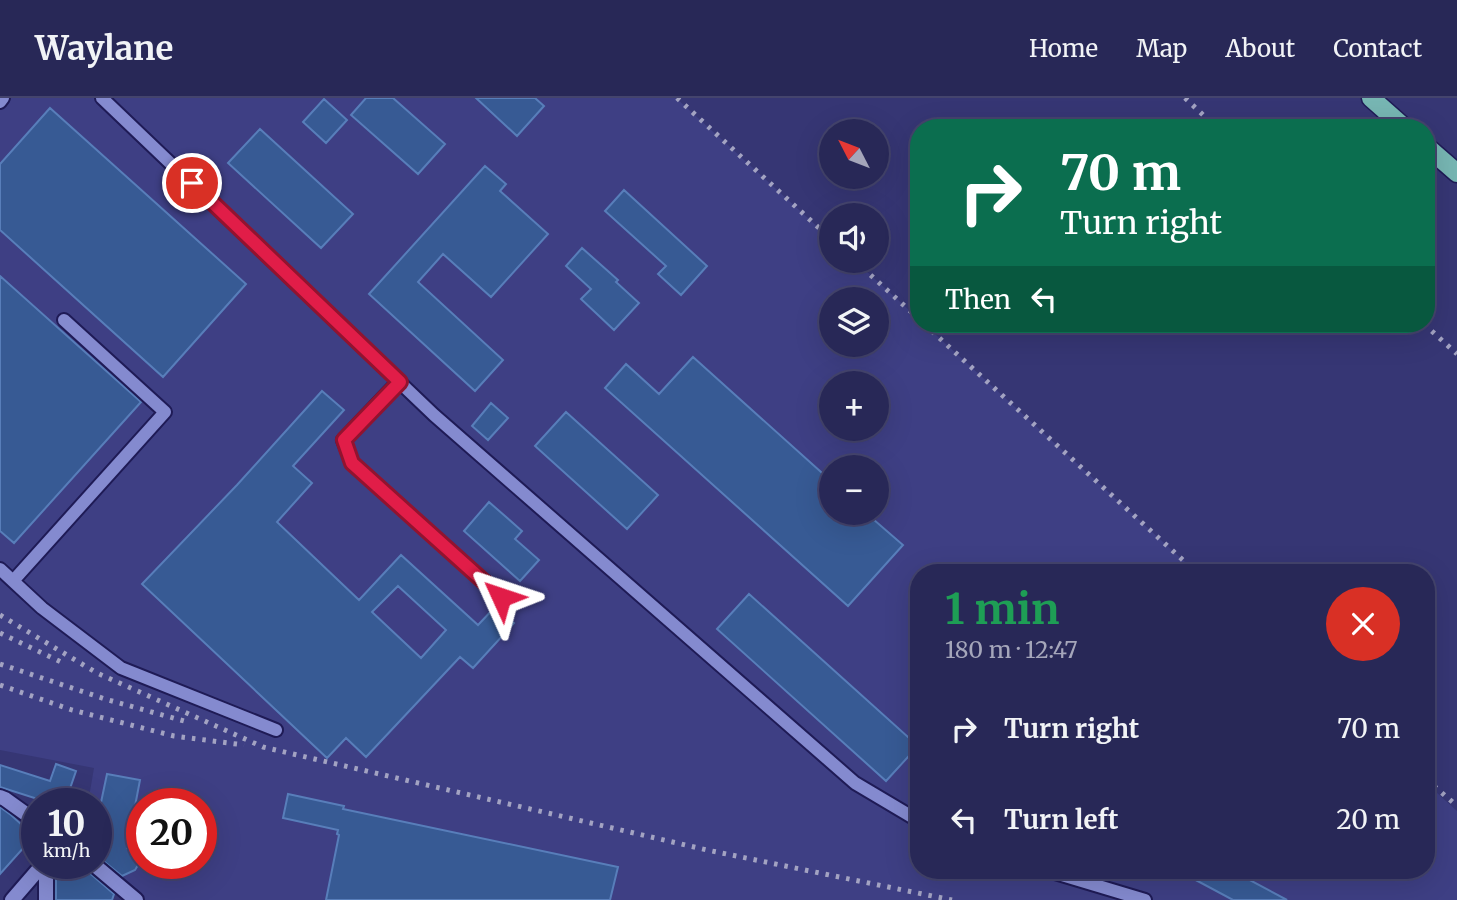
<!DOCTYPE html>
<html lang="en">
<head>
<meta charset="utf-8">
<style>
  :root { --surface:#282857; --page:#30305d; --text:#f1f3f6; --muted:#a5a6ba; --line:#44446d }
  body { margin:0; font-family:Merriweather,serif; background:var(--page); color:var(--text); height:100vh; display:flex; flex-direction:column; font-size:26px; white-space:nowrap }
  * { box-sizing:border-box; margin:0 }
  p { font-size:23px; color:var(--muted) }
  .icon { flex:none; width:38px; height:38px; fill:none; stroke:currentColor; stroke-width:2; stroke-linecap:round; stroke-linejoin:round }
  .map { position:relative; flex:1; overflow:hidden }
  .panel { position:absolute; left:910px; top:466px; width:525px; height:315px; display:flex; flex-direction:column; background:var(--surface); border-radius:28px; box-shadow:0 7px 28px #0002,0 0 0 2px var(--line) }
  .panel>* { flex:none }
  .guide { position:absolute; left:910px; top:21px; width:525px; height:214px; border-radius:28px; box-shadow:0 7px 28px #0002,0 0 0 2px var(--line); background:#0b6e4f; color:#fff; overflow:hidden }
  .needle { width:46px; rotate:312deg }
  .controls { position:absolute; left:819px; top:21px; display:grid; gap:14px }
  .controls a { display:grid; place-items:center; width:70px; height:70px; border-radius:50%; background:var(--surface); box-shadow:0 7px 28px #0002,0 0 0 2px var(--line); font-size:35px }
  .speed { position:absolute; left:21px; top:690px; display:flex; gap:14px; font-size:35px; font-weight:700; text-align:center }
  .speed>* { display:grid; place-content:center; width:91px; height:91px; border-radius:50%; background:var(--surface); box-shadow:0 7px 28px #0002,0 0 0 2px var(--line); line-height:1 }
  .speed small { font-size:18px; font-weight:400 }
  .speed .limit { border:10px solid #d22; background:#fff; color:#111 }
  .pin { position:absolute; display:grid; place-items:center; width:60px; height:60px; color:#fff; margin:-30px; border:4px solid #fff; border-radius:50%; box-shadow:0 2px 7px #0007 }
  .me { position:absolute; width:77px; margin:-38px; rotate:312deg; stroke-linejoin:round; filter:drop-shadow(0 0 5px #0008) }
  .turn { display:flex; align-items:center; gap:24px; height:147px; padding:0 35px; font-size:32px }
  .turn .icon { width:91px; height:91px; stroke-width:2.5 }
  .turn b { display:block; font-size:49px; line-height:60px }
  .then { display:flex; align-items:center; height:66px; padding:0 35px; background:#0003; gap:14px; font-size:26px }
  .round { display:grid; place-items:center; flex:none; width:74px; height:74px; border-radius:37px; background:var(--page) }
  .summary { display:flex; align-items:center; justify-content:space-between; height:119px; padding:0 35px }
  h1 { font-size:42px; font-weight:700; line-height:52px; color:#1e9e55 }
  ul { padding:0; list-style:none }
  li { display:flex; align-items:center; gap:21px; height:91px; padding:0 35px }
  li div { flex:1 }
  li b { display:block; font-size:26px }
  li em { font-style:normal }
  header { display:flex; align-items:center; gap:42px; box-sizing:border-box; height:98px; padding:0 35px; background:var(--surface); border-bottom:2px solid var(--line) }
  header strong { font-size:33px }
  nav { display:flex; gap:38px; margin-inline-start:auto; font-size:24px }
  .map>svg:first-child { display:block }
</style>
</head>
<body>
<header>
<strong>Waylane</strong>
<nav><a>Home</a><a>Map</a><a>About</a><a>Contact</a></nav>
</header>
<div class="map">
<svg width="1457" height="802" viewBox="0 0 1457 802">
  <rect width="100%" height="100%" fill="#363674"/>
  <path fill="#3e3f84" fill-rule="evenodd" d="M0 0H676L831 141V163H855L919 221V226H924L1196 474H919V772H1426V685L1457 713V802H143L96 762V705H88L94 670 0 652ZM831 201H877V247H831ZM831 285H877V331H831ZM831 369H877V415H831ZM142 705H201V765H142Z"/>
  <path fill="#375a94" stroke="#587eba" stroke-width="2" fill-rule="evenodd" d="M366 0H393L445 46 418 76 351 17Z
    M476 0H535L544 8 517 38Z
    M324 1 347 22 326 45 303 24Z
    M50 10 246 186 163 279 0 132V66Z
    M260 31 353 116 321 150 228 65Z
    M485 68 506 86 500 93 548 136 491 199 443 156 418 184 503 262 475 293 369 196Z
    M624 92 707 168 681 197 658 176 666 168 605 113Z
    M582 150 618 182 616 184 639 205 614 232 581 201 591 191 566 168Z
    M0 178 141 304 14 445 0 433Z
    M693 259 831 383V415H866L903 447 848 508 605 290 626 266 659 296Z
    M322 293 344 312 293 368 312 385 277 424 359 502 401 457 478 527 496 508 514 525 473 570 460 559 366 659 346 640 327 660 142 486 237 387ZM398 488 446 532 421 560 372 514Z
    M491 305 508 320 488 342 472 328Z
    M566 314 658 397 627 431 535 348Z
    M489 404 522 433 515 441 539 462 520 483 464 433Z
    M749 496 918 648 886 683 717 531Z
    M56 666 76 673 65 705H50L0 689V667L50 683Z
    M107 676 140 682 127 750 138 759V767L135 772 122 778 96 757V728Z
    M288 696 344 708 343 711 618 769 610 802H326L339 737 337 736 338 732 283 720Z
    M0 709 11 717 34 738 0 776Z
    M56 765H83L86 772 114 796 112 802H56Z
    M1177 772H1231L1287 802H1233Z"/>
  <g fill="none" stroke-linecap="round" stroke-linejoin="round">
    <defs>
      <path id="service" d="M102 0 434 317 855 685 919 723
        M0 4 3 0
        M399 283 343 342 352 365 501 499
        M0 471 42 510 121 570 276 632
        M13 483 165 314 64 222
        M1045 772 1145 802"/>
      <path id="minor" d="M0 699 5 701 37 724
        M92 765 136 802
        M12 802 44 765
        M46 802V765"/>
      <path id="primary" d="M1371 0 1405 30
        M1426 48 1457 75"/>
    </defs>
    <use href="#service" stroke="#1f1b56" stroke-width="16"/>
    <use href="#minor" stroke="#1f1b56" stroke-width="18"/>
    <use href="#primary" stroke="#1f1b56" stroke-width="21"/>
    <use href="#service" stroke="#848acf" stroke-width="12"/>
    <use href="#minor" stroke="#848acf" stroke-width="14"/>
    <use href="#primary" stroke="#77b6b3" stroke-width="18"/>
    <path stroke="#a3a3c2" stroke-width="5" stroke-dasharray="3.5 7" stroke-linecap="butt" d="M677 0 831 141
      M1185 0 1217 30
      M855 163 919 221
      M924 226 1196 474
      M1424 226 1457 256
      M0 517 97 575 263 649 707 752 952 802
      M0 535 63 565
      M0 566 105 601 184 623
      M0 587 72 612 174 638 244 647
      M1426 681 1457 708"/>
  </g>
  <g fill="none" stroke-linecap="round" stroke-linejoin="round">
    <defs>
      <path id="route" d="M192 85 400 284 344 342 352 365 501 499"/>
    </defs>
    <use href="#route" stroke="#92132f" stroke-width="18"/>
    <use href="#route" stroke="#e11d48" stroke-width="12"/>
  </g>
</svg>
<div class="controls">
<a><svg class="needle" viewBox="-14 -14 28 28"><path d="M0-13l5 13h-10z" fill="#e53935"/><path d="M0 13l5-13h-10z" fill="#a5a6ba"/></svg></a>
<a><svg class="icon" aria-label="sound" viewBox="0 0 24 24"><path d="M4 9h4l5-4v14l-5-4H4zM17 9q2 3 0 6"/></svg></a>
<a><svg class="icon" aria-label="layers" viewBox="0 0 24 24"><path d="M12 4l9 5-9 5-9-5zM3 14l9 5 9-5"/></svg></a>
<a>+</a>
<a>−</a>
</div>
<div class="speed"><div>10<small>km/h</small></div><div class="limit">20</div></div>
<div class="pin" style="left:192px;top:85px;background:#d93025"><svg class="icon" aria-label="arrive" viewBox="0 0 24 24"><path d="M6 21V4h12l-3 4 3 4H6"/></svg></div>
<svg class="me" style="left:501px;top:499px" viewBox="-20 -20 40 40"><path d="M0-17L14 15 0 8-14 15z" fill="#e11d48" stroke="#fff" stroke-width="4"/></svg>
<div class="guide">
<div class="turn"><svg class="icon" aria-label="right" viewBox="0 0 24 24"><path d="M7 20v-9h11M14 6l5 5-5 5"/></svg><div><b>70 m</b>Turn right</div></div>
<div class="then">Then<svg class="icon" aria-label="left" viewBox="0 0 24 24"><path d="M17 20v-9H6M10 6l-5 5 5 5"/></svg></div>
</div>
<section class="panel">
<div class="summary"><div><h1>1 min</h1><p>180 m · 12:47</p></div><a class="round" style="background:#d93025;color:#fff"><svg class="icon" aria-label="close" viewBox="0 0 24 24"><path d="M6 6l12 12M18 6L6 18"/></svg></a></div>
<ul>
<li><svg class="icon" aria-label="right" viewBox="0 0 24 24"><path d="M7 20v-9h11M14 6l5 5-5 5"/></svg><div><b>Turn right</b></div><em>70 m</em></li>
<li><svg class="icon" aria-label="left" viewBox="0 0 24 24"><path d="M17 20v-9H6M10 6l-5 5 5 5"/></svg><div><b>Turn left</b></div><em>20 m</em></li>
</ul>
</section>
</div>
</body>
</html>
